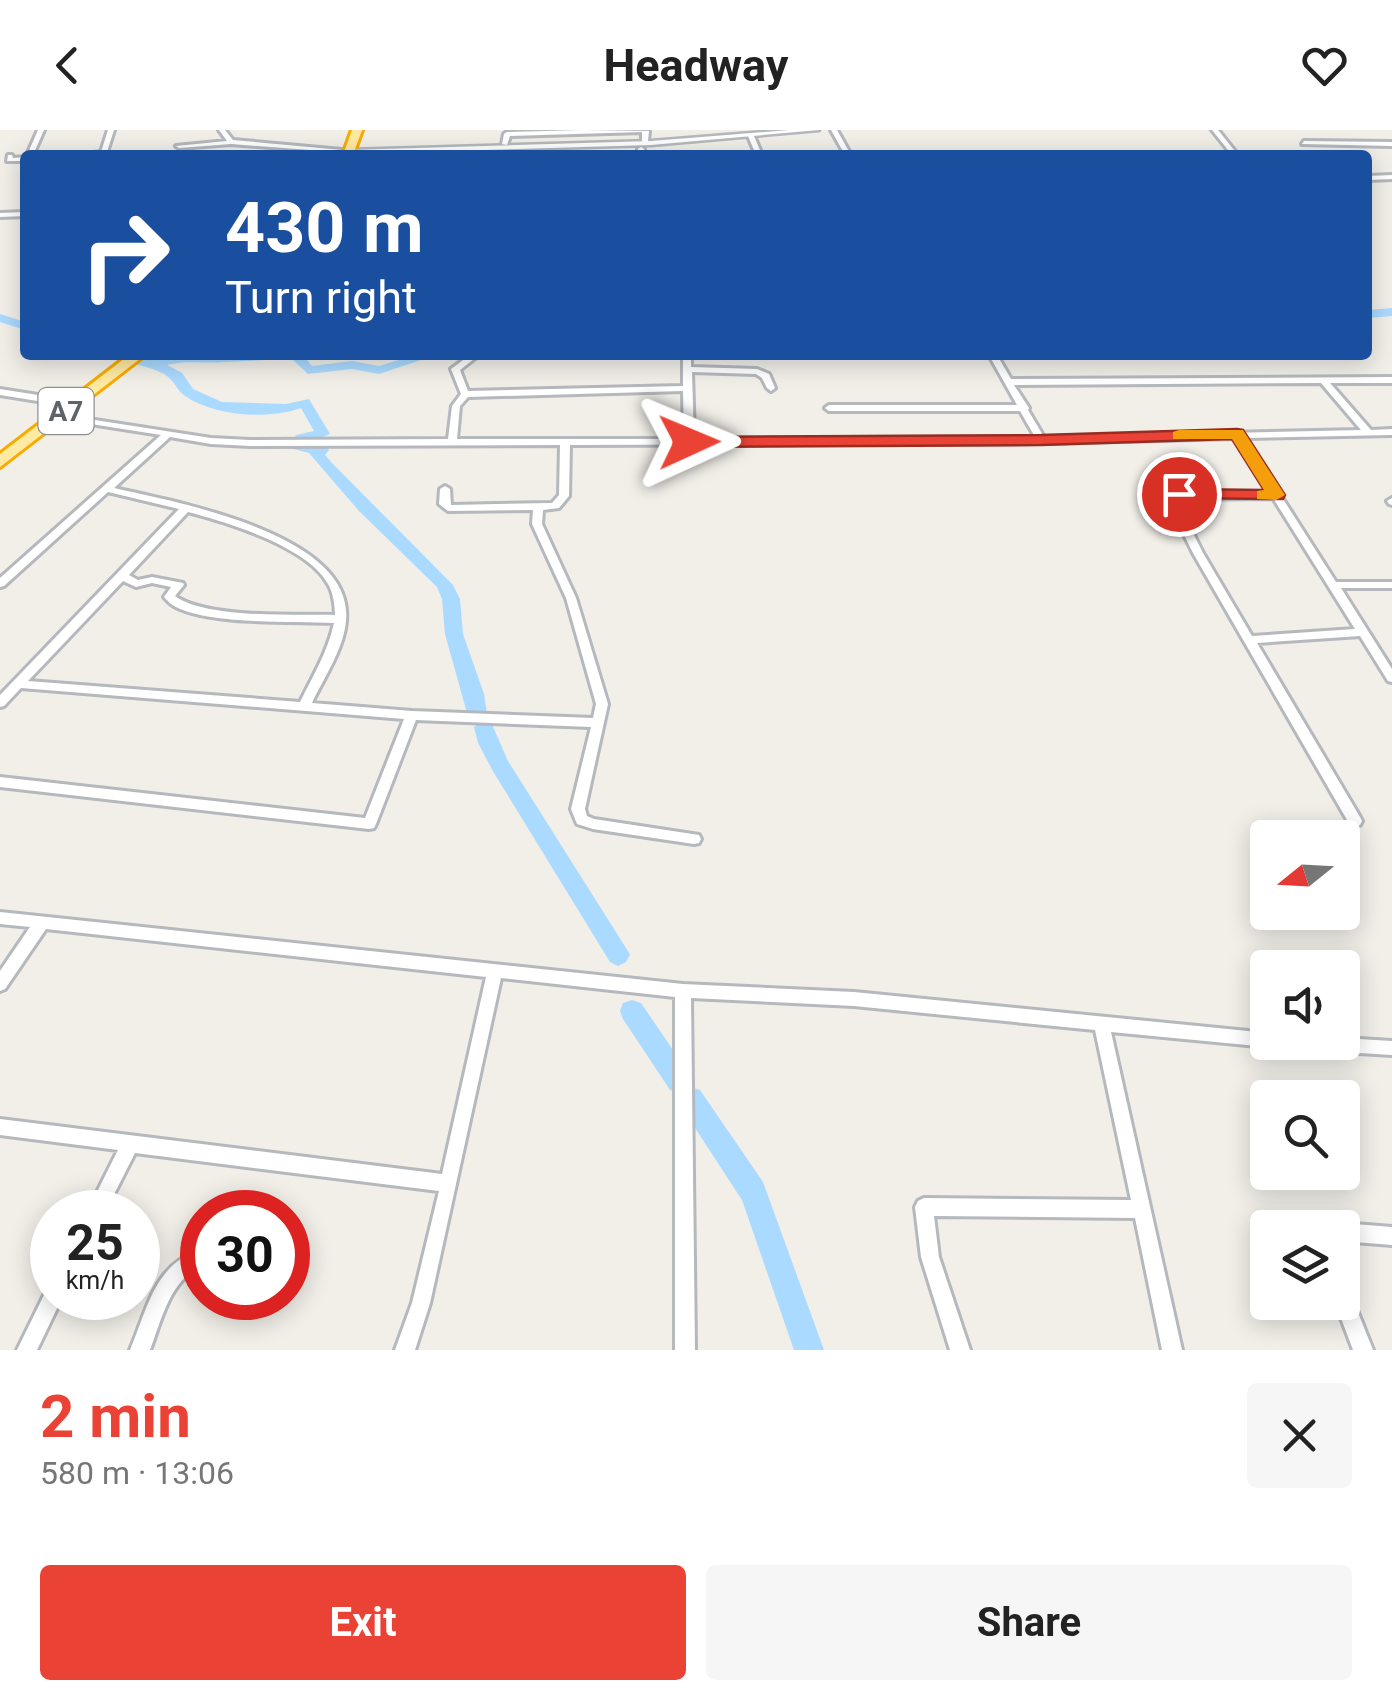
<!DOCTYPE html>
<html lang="en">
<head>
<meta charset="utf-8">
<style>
  :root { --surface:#fff; --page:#f6f6f6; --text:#222; --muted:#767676; --accent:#ea4335 }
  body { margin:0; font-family:Roboto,sans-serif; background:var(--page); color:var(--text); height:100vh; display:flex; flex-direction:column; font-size:38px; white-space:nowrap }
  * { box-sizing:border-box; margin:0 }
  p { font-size:32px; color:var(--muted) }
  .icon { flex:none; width:55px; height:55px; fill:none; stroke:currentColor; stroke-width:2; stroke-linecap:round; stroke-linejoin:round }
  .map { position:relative; height:1220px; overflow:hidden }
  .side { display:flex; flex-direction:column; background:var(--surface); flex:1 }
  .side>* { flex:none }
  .top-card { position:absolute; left:20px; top:20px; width:1352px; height:210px; border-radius:10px; box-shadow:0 5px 25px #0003; background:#1a4fa0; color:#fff; overflow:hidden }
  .needle { width:65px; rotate:252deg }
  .controls { position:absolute; left:1250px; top:690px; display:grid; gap:20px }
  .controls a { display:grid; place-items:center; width:110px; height:110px; border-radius:10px; background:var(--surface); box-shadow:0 5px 25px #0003; font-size:50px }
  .speed { position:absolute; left:30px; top:1060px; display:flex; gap:20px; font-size:50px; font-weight:700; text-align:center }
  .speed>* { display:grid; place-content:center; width:130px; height:130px; border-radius:50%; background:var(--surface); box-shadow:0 5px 25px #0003; line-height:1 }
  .speed small { font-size:25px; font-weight:400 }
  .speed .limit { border:15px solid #d22; background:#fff; color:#111 }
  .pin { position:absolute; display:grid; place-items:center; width:85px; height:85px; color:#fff; margin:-42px; border:5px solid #fff; border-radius:50%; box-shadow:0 2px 10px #0007 }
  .me { position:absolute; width:110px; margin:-55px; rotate:89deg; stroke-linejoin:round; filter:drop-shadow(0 0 8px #0008) }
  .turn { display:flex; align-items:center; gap:35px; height:210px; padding:0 40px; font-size:45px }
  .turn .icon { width:130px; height:130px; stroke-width:2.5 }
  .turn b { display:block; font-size:70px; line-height:85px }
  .round { display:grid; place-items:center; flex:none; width:105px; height:105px; border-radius:10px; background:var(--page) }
  .headline { display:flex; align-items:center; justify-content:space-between; height:170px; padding:0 40px }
  h1 { font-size:60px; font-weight:700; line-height:75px; color:var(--accent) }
  .button { display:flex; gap:20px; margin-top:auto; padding:20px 40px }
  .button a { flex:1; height:115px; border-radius:10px; background:var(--accent); color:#fff; font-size:40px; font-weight:700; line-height:115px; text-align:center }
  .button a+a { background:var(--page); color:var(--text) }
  header { display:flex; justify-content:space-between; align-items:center; height:130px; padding:0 40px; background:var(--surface); font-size:45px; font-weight:700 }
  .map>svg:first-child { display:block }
</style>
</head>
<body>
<header><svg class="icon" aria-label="back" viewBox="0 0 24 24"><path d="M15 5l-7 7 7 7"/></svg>Headway<svg class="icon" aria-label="heart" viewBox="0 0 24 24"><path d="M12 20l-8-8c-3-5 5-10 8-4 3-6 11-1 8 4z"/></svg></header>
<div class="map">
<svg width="1392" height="1220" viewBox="0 0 1392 1220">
  <rect width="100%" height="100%" fill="#f1efe8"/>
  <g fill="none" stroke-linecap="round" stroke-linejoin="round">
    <path fill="#aadaff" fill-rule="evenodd" d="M1392 178V186L1368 188V180Z
      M0 184 25 192V200L0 192Z
      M112 225H134L153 230 176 225H303L312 236 352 231 379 236 415 225H436L379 244 352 239 308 244 293 230C270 229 249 231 226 232 204 234 189 230 167 235L182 243 193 259 222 272 286 274 309 269 330 304 306 314 327 317 329 320 325 325 331 332 453 455 460 469 463 504 484 564 487 583 484 588H470L467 583 445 504 442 469 437 457 359 381 309 323 290 318 296 305 314 301 301 278C268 290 214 286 185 266 176 260 175 250 164 244 148 235 127 234 112 225Z
      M484 590 491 592 508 631 626 818 630 825 626 832 618 836 610 832 494 643 478 613 474 597Z
      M632 870 641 873 688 942 692 951 690 957 700 960 763 1052 824 1220H794L742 1070 682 978 678 969 680 963 670 960 623 889 620 881 623 873Z"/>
    <defs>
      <path id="minor" d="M38 0H44L33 25H27Z
        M108 0H114L106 25H80L101 22Z
        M219 0H225L233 10 353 21 350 23 231 14 179 18 176 16 227 11Z
        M583 0 649 1 648 11 645 13 642 11V2L510 6 507 15 502 14 504 4 507 2Z
        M831 0H837L851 25H845Z
        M1212 0H1218L1238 25H1232Z
        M751 4 754 6 762 25H756L748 6Z
        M1304 11 1392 12V16L1302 14Z
        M641 17 644 19 645 25H639L638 19Z
        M8 25H12L13 28 25 27V31H7Z
        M1392 45V49L1368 50V46Z
        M25 82V86L0 87V83Z
        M470 225H479L460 240 468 261 683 256V225H691V237L757 239 769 244 775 258 771 261 767 258 762 248 756 244 692 242 694 309 1035 307 1020 281H829L825 278 829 275H1017L989 225H997L1011 249 1392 247V253H1330L1371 300 1392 299V305L1244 308 1336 452H1392V458H1341L1392 539V552L1388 551 1360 506 1257 513 1360 687 1362 691 1360 695H1350L1193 423 1165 366 1170 363 1269 362 1235 308 1041 313 570 315 569 366 559 378 543 380 542 394 576 468 608 574 585 679 587 686 594 689 699 705 701 709 699 713 694 714 593 699 577 694 571 679 591 597 416 590 376 694 374 698 369 699 0 657V647L365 688 404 589 21 558 4 576 0 577V565L179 379 108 362 4 456 0 457V448L161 305 59 289 55 286 56 284 211 308 250 310 448 309 452 276 461 264 451 239ZM1321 253 1361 300 1044 307 1028 280 1029 278 1014 255ZM683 261 684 309H457L460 276 468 267ZM170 307 211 314 250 316 560 315 559 365 552 373 451 375 450 359 445 356 440 359 439 374 448 381 533 380 532 394 566 468 596 574 593 588 412 581 312 573C325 545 349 512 346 480 340 402 176 372 114 358ZM1273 368 1355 499 1252 506 1203 423 1176 369ZM188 382C227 392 308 417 328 454 333 462 335 476 335 485 295 484 207 489 175 466L184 455 183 453 152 447 138 450 129 445ZM123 451 136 457 152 453 171 457 164 467C167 470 171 475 176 477 212 495 293 491 334 493 328 521 313 546 300 572L28 551Z
        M0 259 69 270 73 273 69 276 0 265Z
        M1392 368V375L1389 374 1387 371Z
        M0 782 683 854 854 862 1268 903V912H1275L1268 917 1111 902 1182 1220H1162L1135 1088 934 1086 939 1127 970 1220H950L921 1127 915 1077 918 1071 924 1068 1131 1070 1095 900 854 876 691 868 695 1220H675V867L501 848 430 1173 415 1220H395L412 1173 439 1061 135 1023 105 1082H87L118 1020 0 1005V989L442 1044 486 847 46 799 5 859 0 861V841L30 797 0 794Z
        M1342 908 1392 911V925L1293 919 1287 917 1285 912H1342Z
        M1342 1093 1392 1097V1115L1342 1111V1098H1335Z
        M202 1119V1137C170 1148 161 1192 150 1220H130C148 1178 154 1134 202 1119Z
        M1342 1158 1349 1160 1373 1220H1353L1335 1172H1342Z
        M52 1159V1168H62L37 1220H17L46 1161Z"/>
      <path id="tertiary" d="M789 0H819L651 15 349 24 345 22 349 20 651 11Z"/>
      <path id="trunk" d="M352 0H362L353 25H343Z
        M129 225H145L0 337V324Z"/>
    </defs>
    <use href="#minor" stroke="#b5b8bc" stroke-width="6"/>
    <use href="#tertiary" stroke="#b5b8bc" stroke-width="5"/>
    <use href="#trunk" stroke="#f9ab00" stroke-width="6"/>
    <use href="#minor" fill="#fff" fill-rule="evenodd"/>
    <use href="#tertiary" fill="#fff" fill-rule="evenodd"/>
    <use href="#trunk" fill="#feeaa1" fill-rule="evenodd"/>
  </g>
  <path fill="#ea4335" stroke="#982c22" stroke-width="2.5" d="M1237 299 1243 300 1285 365 1283 369 1172 368 1170 364 1179 359 1264 360 1232 309 1041 315 689 317 681 312 689 307 1041 305Z"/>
  <path fill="#f59e0b" d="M1179 300H1243L1285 365 1276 370 1257 369V361L1264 360 1232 309H1173V302Z"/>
  <g text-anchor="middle" stroke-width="8" stroke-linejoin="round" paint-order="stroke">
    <rect fill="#fff" stroke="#8f9295" stroke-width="2.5" x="38.5" y="258" width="55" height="46" rx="8"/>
    <g font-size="28" font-weight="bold" fill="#5f6368">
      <text x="66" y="291">A7</text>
    </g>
  </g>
</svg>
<div class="controls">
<a><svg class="needle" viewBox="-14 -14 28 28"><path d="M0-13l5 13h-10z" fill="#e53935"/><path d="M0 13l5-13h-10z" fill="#767676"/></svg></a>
<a><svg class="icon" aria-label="sound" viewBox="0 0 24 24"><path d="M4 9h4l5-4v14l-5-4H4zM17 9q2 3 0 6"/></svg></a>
<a><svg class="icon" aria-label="search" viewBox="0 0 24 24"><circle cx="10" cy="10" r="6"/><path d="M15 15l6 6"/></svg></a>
<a><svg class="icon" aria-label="layers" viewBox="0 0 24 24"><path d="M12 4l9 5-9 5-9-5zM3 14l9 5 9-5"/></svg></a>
</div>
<div class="speed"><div>25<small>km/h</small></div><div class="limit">30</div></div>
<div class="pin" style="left:1179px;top:364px;background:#d93025"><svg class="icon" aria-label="arrive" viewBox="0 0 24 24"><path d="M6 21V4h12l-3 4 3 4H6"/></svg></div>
<svg class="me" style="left:689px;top:312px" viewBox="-20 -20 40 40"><path d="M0-17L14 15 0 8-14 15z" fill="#ea4335" stroke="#fff" stroke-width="4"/></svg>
<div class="top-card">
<div class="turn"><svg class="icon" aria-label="right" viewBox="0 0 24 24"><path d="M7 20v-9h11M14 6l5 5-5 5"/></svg><div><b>430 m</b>Turn right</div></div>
</div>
</div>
<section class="side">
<div class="headline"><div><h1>2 min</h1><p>580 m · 13:06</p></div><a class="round"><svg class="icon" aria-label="close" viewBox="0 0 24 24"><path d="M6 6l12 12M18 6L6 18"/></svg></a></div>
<div class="button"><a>Exit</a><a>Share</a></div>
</section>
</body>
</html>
